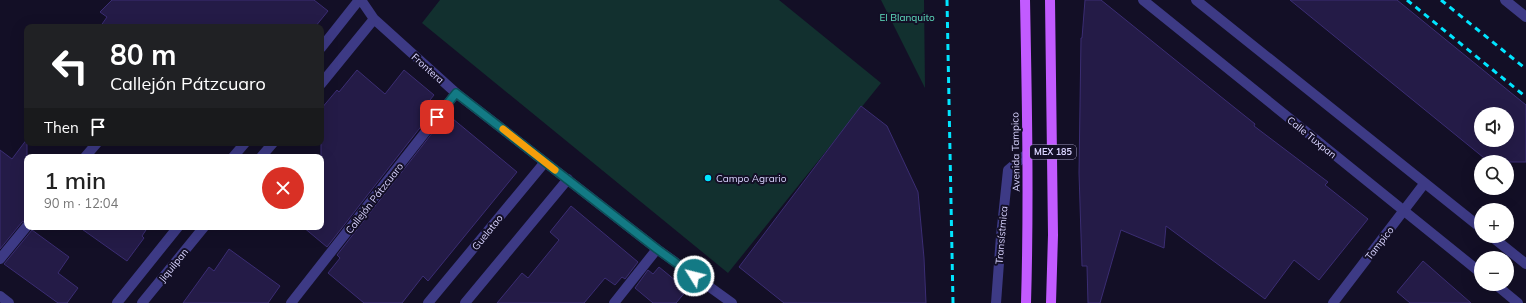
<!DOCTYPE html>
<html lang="en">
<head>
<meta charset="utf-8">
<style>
  :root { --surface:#fff; --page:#f2f2f2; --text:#222; --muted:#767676 }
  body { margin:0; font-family:Mulish,sans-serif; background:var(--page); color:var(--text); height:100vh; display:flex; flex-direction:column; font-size:15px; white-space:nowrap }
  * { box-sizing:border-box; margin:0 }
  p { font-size:13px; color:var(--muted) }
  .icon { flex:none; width:22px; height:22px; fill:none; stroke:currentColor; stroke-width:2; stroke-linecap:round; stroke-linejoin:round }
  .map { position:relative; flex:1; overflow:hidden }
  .side { position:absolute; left:24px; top:154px; width:300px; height:76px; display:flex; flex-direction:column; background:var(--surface); border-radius:8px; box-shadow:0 4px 16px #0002 }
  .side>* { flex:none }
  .hud { position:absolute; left:24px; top:24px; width:300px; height:122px; border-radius:8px; box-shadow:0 4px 16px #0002; background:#202124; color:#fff; overflow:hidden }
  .controls { position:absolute; left:1474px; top:107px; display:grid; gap:8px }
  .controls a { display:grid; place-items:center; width:40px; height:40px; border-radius:50%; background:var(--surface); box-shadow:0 4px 16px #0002; font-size:20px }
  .pin { position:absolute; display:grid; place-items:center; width:34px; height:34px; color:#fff; margin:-17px; border-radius:8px; box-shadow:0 2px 6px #0006 }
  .me { position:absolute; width:44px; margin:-22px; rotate:306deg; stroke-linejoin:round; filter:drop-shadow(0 0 3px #0008) }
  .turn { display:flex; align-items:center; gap:14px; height:84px; padding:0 20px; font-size:18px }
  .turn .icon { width:52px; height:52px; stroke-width:2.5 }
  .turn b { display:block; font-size:28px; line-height:34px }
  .then { display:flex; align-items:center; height:38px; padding:0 20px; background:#0003; gap:8px; font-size:15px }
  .round { display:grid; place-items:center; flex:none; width:42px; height:42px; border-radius:21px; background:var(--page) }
  .headline { display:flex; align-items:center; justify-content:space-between; height:68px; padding:0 20px }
  h1 { font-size:24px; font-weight:600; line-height:30px }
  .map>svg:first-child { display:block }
</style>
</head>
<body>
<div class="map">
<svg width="1526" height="303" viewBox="0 0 1526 303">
  <rect width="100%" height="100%" fill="#130f26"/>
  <path fill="#12302f" d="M440 0H779L881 83 728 273 422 23Z
    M881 0H924L925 88Z"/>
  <path fill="#241b47" stroke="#3b2d73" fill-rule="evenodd" d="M112 0H314L328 11 315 27H100L107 17 100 12Z
    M1085 0H1101L1220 96 1255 124 1254 126 1328 182 1325 185 1368 219 1319 280 1294 260 1265 299 1166 226 1164 248 1121 230 1100 303H1088L1087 266H1082L1079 173 1081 38H1082Z
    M1290 0H1397L1526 105V162H1489ZM1481 114H1507V140H1481Z
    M357 70 385 94 404 70 434 95 430 100 437 106 327 247 303 227H321V109L337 90 339 92Z
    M861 106 887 126 918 192 924 258 926 303H784L739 267Z
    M447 114 517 172 428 281 423 276 402 303H364L328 273 340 258 337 255Z
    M27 139V220L22 222 0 249V150L12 159Z
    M571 206 638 262 625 279 622 277 615 285 605 278 584 303H497L522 273 528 278 559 240 550 232Z
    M79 227H148L142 236 144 238 127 261Z
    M32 230 69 257 58 273 78 288 67 303H58L4 264Z
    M229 249 280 286 268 303H183L209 267 214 271Z
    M1423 261 1471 303H1410L1397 292Z
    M659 267 687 290 676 303H653L635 288 648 270 653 274Z"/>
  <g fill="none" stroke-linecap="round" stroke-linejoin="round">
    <path stroke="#3d3a85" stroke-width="10" d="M85 157 97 143
      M0 259 27 226"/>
    <path stroke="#3d3a85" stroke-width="10" d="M361 0 374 19 456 93 657 249 732 303
      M1143 0 1481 273
      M1196 0 1481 228
      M1505 0 1526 17
      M321 48 359 0
      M321 84 374 19
      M233 157 245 143
      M261 157 273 143
      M1491 236 1526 264
      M1495 284 1518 303
      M0 296 9 303
      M117 303 178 227
      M142 303 204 227
      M291 303 456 93
      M428 303 545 162
      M465 303 568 179
      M614 303 657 249
      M996 303 1001 236 1008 170 1028 153
      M1333 303 1424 184"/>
    <path stroke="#c25bff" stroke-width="10" d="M1025 0C1027 101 1029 202 1026 303
      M1050 0 1053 235 1051 303"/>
    <path stroke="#00e5ff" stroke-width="3" stroke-dasharray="6 5" stroke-linecap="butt" d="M947 0 953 303
      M1407 0 1526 97
      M1441 0 1526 69"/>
  </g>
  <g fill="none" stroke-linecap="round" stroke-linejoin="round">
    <defs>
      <path id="route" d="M437 117 456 93 657 249 694 276"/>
    </defs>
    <use href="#route" stroke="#0c4f56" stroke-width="10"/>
    <use href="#route" stroke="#137a85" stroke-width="7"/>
    <path stroke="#f59e0b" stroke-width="7" d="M503 129 555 170"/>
  </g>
  <circle fill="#00e5ff" stroke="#130f26" stroke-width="1.5" cx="708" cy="178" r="4"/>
  <g text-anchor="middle" stroke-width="4" stroke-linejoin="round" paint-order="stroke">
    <rect fill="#130f26" stroke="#9e99be" stroke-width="1" x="1030" y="145" width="46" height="14" rx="3"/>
    <g font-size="9" font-weight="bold" fill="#d9d4ff">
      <text x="1053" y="155">MEX 185</text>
    </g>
    <g font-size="10" fill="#5fe0c0" stroke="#130f26">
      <text x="907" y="21">El Blanquito</text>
    </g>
    <g font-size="10" fill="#d9d4ff" stroke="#130f26">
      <text transform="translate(428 68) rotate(42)" y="4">Frontera</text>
      <text transform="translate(1312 137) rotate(39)" y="4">Calle Tuxpan</text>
      <text transform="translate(1015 152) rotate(-91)" y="4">Avenida Tampico</text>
      <text transform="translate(374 198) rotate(-52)" y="4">Callejón Pátzcuaro</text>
      <text transform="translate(487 232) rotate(-51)" y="4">Guelatao</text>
      <text transform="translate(1001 235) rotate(-85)" y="4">Transístmica</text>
      <text transform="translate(1379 243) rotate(-52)" y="4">Tampico</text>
      <text transform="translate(173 265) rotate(-51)" y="4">Jiquilpan</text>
    </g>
    <g font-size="10" fill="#d9d4ff" stroke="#130f26" text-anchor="start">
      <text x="716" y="182">Campo Agrario</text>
    </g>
  </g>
</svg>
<div class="controls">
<a><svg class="icon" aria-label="sound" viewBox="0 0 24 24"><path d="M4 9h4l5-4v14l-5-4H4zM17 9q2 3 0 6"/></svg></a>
<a><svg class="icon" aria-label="search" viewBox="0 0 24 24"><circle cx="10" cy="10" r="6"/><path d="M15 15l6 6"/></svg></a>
<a>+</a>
<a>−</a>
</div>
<div class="pin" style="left:437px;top:117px;background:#d93025"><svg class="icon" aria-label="arrive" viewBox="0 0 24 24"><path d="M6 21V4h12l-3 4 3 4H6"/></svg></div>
<svg class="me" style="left:694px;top:276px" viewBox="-20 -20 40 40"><circle r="17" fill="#137a85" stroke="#fff" stroke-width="3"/><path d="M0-11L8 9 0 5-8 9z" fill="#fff"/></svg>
<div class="hud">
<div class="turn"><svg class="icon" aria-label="left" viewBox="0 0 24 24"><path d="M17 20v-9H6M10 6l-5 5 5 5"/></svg><div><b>80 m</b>Callejón Pátzcuaro</div></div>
<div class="then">Then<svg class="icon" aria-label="arrive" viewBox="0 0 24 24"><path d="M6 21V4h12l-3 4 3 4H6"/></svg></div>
</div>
<section class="side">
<div class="headline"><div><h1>1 min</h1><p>90 m · 12:04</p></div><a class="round" style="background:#d93025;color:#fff"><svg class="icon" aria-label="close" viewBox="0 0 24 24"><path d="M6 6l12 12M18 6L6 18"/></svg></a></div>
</section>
</div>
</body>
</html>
